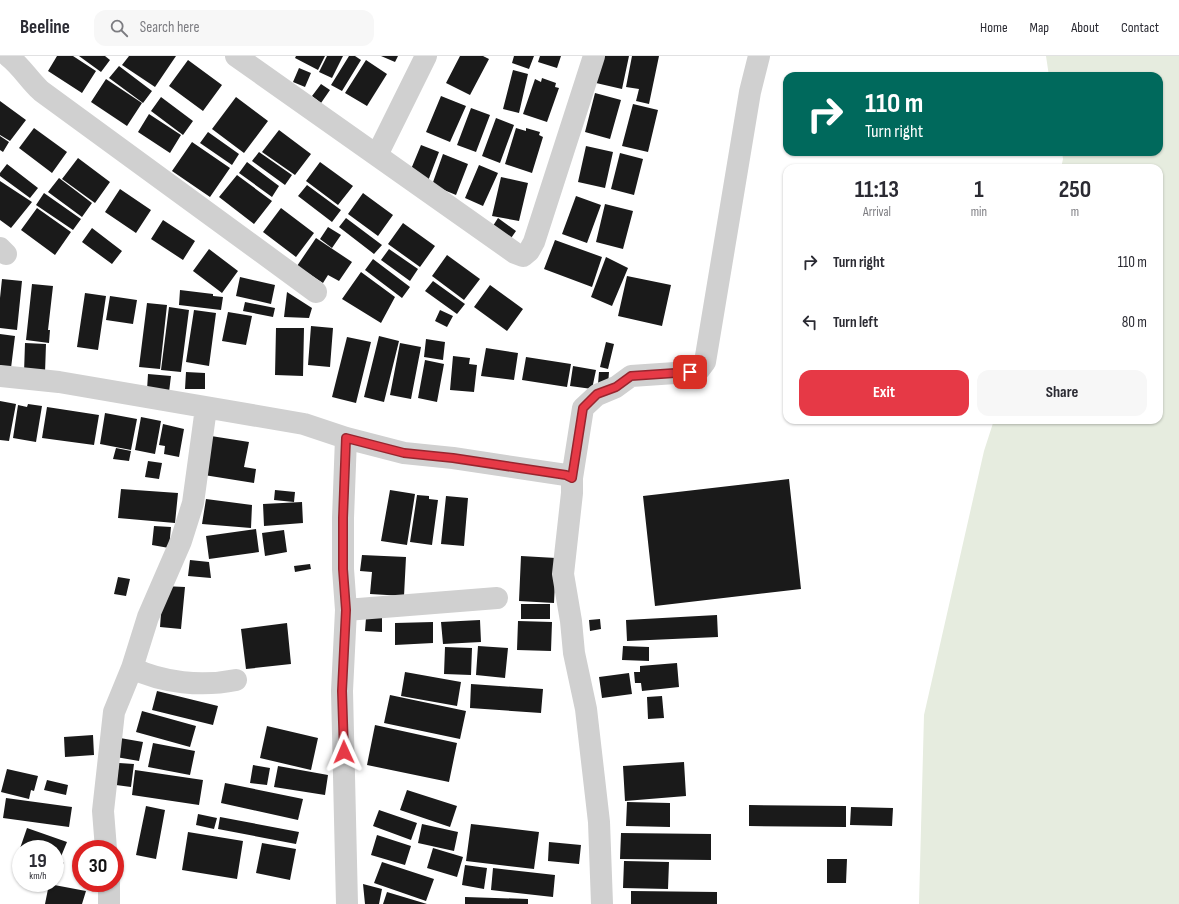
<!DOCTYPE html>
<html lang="en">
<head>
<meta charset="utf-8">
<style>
  :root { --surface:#fff; --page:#f7f7f7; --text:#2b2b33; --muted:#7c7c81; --line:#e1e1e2; --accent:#e63946 }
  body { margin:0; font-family:"Sofia Sans Condensed",sans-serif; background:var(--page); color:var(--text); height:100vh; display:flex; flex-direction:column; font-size:15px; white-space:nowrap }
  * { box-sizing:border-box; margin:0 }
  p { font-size:13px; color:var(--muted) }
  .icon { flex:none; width:22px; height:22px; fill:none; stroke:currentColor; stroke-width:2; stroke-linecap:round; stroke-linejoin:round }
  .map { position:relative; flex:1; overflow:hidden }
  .sheet { position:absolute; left:783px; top:108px; width:380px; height:260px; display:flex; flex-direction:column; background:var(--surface); border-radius:12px; box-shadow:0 1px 3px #0004 }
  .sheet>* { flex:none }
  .hud { position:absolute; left:783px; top:16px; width:380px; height:84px; border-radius:12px; box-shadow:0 1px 3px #0004; background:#00695c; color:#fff; overflow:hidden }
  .speed { position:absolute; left:12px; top:784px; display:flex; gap:8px; font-size:20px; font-weight:700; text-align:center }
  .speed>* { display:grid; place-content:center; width:52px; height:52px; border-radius:50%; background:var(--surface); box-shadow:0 1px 3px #0004; line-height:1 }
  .speed small { font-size:10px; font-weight:400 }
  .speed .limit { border:6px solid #d22; background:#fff; color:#111 }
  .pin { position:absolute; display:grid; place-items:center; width:34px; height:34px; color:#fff; margin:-17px; border-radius:8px; box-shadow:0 2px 6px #0006 }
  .me { position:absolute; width:44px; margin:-22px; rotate:359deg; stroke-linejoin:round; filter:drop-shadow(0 0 3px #0008) }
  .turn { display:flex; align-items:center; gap:14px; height:84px; padding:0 16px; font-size:18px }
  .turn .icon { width:52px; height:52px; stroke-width:2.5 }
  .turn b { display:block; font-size:28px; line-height:34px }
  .eta { display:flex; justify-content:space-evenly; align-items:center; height:68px; text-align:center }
  .eta b { font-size:24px; font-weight:700; line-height:28px }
  .button { display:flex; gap:8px; margin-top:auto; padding:8px 16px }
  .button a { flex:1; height:46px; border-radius:12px; background:var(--accent); color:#fff; font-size:16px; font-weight:700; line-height:46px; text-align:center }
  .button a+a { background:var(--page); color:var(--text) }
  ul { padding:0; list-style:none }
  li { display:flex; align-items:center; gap:12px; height:60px; padding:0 16px }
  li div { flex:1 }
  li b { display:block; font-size:15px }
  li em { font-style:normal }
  header { display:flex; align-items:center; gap:24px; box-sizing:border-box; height:56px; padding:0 20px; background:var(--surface); border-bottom:1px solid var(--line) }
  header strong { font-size:19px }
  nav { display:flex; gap:22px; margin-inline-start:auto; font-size:14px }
  .search { width:280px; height:36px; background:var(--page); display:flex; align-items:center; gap:10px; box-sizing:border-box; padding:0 14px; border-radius:12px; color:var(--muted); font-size:15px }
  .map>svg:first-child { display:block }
</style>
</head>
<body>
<header>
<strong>Beeline</strong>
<div class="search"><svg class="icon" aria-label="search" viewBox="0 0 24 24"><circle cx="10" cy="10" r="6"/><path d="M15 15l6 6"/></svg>Search here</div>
<nav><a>Home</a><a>Map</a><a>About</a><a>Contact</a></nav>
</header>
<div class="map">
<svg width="1179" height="848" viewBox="0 0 1179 848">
  <rect width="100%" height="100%" fill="#fff"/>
  <path fill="#e6ecdf" d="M1046 0H1179V848H919L924 659 984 395 994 364H1159V112H1061L1063 103 1062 96H1159V20H1049Z"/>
  <path fill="#1a1a1a" d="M57 0H73L96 15 82 37 48 15Z
    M79 0H105L110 4 101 16Z
    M129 0H176L155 31 122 9Z
    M296 0H325L318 14 295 2Z
    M327 0H343L332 22 319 16Z
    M349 0H355L361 4 342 35 331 29Z
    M381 0H398L395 6Z
    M460 0H483L489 3 470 39 446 27Z
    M514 0H534L529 13 512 7Z
    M540 0H561L557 12 538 6Z
    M602 0H629L622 33 596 27Z
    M632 0H659L649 48 636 45 639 33 626 31Z
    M188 4 222 29 203 55 169 30Z
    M366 4 387 18 367 50 345 37Z
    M119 10 152 35 143 47 109 22Z
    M299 12 311 17 305 31 293 26Z
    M513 14 528 18 519 57 503 53Z
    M542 22 556 27 555 31 559 32 547 66 523 58 535 23 541 26Z
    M106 23 142 47 127 70 91 46Z
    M321 28 330 34 321 47 312 40Z
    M595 37 621 44 610 83 585 76Z
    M441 40 466 50 450 86 426 76Z
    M161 41 193 65 183 79 151 55Z
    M236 41 268 65 244 97 212 73Z
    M0 45 26 64 10 85 0 79Z
    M633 48 658 54 648 96 622 90Z
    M471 52 490 59 476 96 457 89Z
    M149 58 181 79 170 97 138 76Z
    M496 62 514 69 500 107 482 100Z
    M34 72 67 96 52 117 19 92Z
    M516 72 526 75V72L540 76 539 79 543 81 532 117 505 108Z
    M279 74 311 98 295 119 262 96Z
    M208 76 239 98 232 109 200 87Z
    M0 80 9 86 3 96 0 94Z
    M192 86 230 112 210 141 172 115Z
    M421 89 439 96 428 125 409 118Z
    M586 90 613 96 605 132 578 126Z
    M259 96 292 119 285 129 252 105Z
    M620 97 643 103 634 139 611 133Z
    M443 98 468 108 456 139 432 129Z
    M78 102 110 126 95 147 62 123Z
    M247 106 279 130 272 141 239 117Z
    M320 106 353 130 338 149 306 125Z
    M7 108 38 132 30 142 0 120V117Z
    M479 109 498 117 483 150 465 142Z
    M237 119 272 145 254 168 219 141Z
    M501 121 528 127 519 165 492 160Z
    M59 122 92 147 82 161 48 136Z
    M0 125 32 146 11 172 0 164Z
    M307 129 341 154 332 166 298 140Z
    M120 133 151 154 136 177 105 156Z
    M44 137 81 163 73 174 36 149Z
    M363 137 393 159 378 180 348 158Z
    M576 140 601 149 587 187 562 178Z
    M605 148 633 155 623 193 596 186Z
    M37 152 71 176 55 199 21 174Z
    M281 152 314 177 296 201 263 176Z
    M346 162 382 189 374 198 339 171Z
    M498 162 516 175 509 185 491 173Z
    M163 164 195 185 183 204 151 183Z
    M403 167 435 190 420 211 388 188Z
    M328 171 341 179 332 192 320 183Z
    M92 172 122 195 112 208 82 186Z
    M316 182 352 206 339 225 328 219 323 227 297 210Z
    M555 184 602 201 592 231 544 213Z
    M209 193 238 215 222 237 193 215Z
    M389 193 418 213 410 225 381 204Z
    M447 199 480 223 464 244 432 220Z
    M606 201 628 212 612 250 591 241Z
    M373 203 410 231 402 242 365 214Z
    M361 216 395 241 381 267 342 243Z
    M627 220 671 229 662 270 618 260Z
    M240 221 275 229 271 248 236 240Z
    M2 223 22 225 17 274 0 272V242Z
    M433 225 465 248 457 258 425 235Z
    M32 228 53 230 48 274H50L49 287 26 284Z
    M490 229 523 253 507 275 474 251Z
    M180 234 213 238V240L223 241 221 254 179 249Z
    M287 236 312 252 309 262 284 261Z
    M85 237 106 240 98 294 77 291Z
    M110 240 137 244 133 268 106 264Z
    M245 246 275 252 273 261 243 255Z
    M147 247 167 249 160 313 139 311Z
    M169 251 189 254 181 316 161 314Z
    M194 254 216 257 209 310 186 306Z
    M440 254 453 260 447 271 435 265Z
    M228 256 252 260 246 289 222 285Z
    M311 270 333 272 330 311 308 309Z
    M276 272H304L303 320 275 319Z
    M0 278 15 280 11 312 0 311Z
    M379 280 399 285 384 346 364 341Z
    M347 281 371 286 356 347 332 341Z
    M426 283 445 286 443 304 424 301Z
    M606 286 614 288 608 313 600 311Z
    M25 287 46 288 45 317H24Z
    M400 287 421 291 411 343 390 339Z
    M486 292 518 297 514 324 481 320Z
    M453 300 470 302 469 308 477 309 474 336 450 334Z
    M526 301 571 308 567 331 522 324Z
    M425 304 444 308 437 346 418 342Z
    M573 310 596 314 592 333 570 330Z
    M186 316 205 317V333H185Z
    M599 316H609L608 329 598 328Z
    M148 318 171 320 169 336 147 334Z
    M0 345 16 348 9 385 0 384Z
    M28 348 42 350 36 386 13 382 18 349 27 351Z
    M47 351 99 359 94 389 42 382Z
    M105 357 137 363 131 394 100 388Z
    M141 361 161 365 155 398 135 394Z
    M163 368 184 373 179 401 164 398 165 390 159 389Z
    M211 380 249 386 244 411 256 413 254 427 204 419Z
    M116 392 131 395 129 405 113 403Z
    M148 405 162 407 159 423 145 421Z
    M789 423 801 533 655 550 643 440Z
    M121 433 178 437 175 467 118 462Z
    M275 434 295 436 294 446 274 444Z
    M390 434 415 438 407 489 381 485Z
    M417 439 429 440V443L438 444 432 489 410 486Z
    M446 440 468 442 464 490 441 488Z
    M206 443 252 449 251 472 202 468Z
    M302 446 303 467 264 470 263 448Z
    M154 470 171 471 169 492 152 489Z
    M256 473 259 496 209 503 206 480Z
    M284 474 287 496 265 500 262 477Z
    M362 499 406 501 404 540 370 538 372 516 360 515Z
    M521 500 556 502 554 547 519 545Z
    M190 504 209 506 211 522 188 520Z
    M310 508 311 513 295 516 294 510Z
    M118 521 130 523 126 540 114 538Z
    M163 530 185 531 181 573 160 571Z
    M521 548H550V563H521Z
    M717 559 718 581 627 585 626 564Z
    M366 562H382V576L365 575Z
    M600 563 601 573 590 575 589 564Z
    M480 564 481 586 443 588 441 566Z
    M518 565 552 566 551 595 517 594Z
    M433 566V587L395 589V567Z
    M287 567 291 608 246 613 241 573Z
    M478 590 508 592 505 622 476 619Z
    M623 590 649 591V605L622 604Z
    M445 591 472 592 471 619 444 618Z
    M677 607 679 631 642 635 641 627H635L634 616H640V610Z
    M405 616 461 626 457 650 401 640Z
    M629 617 632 638 602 642 599 621Z
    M471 628 543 633 541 657 470 652Z
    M157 635 218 650 213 669 152 654Z
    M390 639 466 655 460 683 384 667Z
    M662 640 664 662 648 663 647 641Z
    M142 655 196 670 190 691 136 676Z
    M375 669 457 687 449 726 367 709Z
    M267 670 318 682 311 714 260 702Z
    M93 679 94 699 65 701 64 681Z
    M120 682 143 686 139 705 116 701Z
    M153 687 195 695 190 719 148 711Z
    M684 706 686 740 625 745 623 710Z
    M119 707 134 708 131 731 116 729Z
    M253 709 270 712 267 729 250 727Z
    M278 710 328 719 325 739 274 731Z
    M7 713 38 720 34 735 31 734 29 743 1 736Z
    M135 714 203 724 199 749 132 739Z
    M47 724 68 729 66 739 44 734Z
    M225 727 303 743 298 764 221 747Z
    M407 734 457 750 450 771 400 754Z
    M6 742 72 751 69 771 3 762Z
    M627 746 670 747V771L626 770Z
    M749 749 846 750V771L749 770Z
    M146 750 165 754 156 803 136 799Z
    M851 751 893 752 892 770 850 769Z
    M379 754 417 767 411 784 373 770Z
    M198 758 217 762 214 773 196 769Z
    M220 761 299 776 296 788 218 773Z
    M422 768 458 776 454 795 418 787Z
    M471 768 539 776 534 813 466 805Z
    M27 772 67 786 60 803 64 807 55 819V793H21V806L16 804Z
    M188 776 243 785 237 823 182 814Z
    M621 777 711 778V804L620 803Z
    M377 779 411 790 405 809 371 799Z
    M549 786 581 789 579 808 548 805Z
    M262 787 296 793 290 824 256 817Z
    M433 792 463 801 457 821 427 812Z
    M827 803H847L846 827H827Z
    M624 805 669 806 668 833 623 832Z
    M382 806 434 823 426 845 374 827Z
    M465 809 487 812 484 833 462 829Z
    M493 812 555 819 553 841 491 834Z
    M49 828 86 835 82 848H45Z
    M363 828 382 833 379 848H365Z
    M631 835 717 836V848H631Z
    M387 836 427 848H383Z
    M465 841 528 843V848H465Z"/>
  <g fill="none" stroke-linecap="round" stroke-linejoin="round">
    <path stroke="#d0d0d0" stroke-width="22" d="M8 0C21 10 29 24 41 35L316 236
      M236 0 515 197 523 200 529 195 534 186 594 0
      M377 99 426 0
      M0 192 6 198
      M0 320 59 326 304 368 346 382 404 397 453 402 566 419 572 422V437L563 518 571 565 574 597 586 653 599 766 602 848
      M346 382 343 462V513L346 554 342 635 347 848
      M572 422 583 352 597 339 616 331 631 320 690 316 699 314 705 306 750 36 759 0
      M346 554 497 542
      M132 612 148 561 181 485 193 447 206 352
      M106 793 103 755 114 656 132 612C163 627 202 631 236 624
      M109 848V827"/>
  </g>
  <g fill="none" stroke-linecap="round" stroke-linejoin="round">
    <defs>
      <path id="route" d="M344 696 342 635 346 554 343 513V462L346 382 404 397 453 402 566 419 572 422 583 352 597 338 616 331 631 320 690 316"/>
    </defs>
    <use href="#route" stroke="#96252e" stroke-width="10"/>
    <use href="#route" stroke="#e63946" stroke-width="7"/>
  </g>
</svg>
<div class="speed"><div>19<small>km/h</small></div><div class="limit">30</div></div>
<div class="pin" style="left:690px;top:316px;background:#d93025"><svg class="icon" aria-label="arrive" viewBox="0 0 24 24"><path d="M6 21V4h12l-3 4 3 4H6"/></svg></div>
<svg class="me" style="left:344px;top:696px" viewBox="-20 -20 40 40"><path d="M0-17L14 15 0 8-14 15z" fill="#e63946" stroke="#fff" stroke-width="4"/></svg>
<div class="hud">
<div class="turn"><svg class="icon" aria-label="right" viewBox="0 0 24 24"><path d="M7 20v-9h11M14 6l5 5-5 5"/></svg><div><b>110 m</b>Turn right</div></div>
</div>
<section class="sheet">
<div class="eta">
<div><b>11:13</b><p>Arrival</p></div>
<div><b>1</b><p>min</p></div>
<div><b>250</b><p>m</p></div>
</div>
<ul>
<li><svg class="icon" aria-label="right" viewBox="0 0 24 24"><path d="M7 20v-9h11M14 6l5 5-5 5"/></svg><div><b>Turn right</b></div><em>110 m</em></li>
<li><svg class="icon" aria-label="left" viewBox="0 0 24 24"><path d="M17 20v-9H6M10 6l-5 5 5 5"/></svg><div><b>Turn left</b></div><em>80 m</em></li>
</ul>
<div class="button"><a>Exit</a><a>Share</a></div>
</section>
</div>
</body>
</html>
